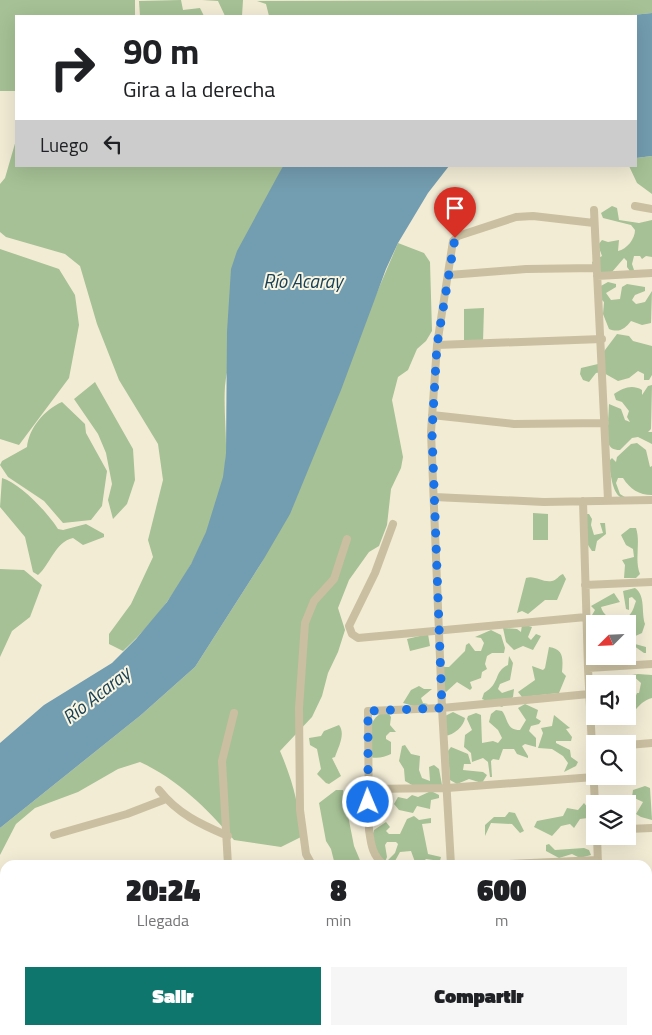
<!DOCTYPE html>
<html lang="es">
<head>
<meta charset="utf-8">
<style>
  :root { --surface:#fff; --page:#f6f6f6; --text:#202124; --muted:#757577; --accent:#0f766e }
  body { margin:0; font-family:"Titillium Web",sans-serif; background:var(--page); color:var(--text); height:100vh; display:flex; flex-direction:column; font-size:19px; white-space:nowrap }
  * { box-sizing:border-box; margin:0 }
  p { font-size:16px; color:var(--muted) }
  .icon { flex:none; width:28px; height:28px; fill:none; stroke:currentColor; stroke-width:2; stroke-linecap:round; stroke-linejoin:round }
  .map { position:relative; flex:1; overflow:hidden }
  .sheet { position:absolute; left:0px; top:860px; width:652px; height:175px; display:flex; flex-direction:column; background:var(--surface); border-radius:15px 15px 0 0; box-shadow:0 5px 20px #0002 }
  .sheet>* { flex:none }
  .top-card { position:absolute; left:15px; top:15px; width:622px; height:152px; border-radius:0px; box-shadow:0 5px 20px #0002; background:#fff; color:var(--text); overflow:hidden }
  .needle { width:32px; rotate:246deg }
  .tools { position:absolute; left:586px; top:615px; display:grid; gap:10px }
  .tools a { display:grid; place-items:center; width:50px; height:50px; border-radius:0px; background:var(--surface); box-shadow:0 5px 20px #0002; font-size:25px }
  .pin { position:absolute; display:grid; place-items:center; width:42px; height:42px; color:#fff; margin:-51px -21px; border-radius:50% 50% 50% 0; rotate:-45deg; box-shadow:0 0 5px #0007 }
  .pin .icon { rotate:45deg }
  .me { position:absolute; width:55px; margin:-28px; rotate:359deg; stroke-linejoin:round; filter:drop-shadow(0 0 4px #0008) }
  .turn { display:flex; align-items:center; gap:18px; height:105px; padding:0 25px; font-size:22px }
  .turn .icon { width:65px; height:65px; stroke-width:2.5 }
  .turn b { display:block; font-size:35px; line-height:42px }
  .then { display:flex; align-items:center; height:48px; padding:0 25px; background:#0003; gap:10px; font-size:19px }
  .eta { display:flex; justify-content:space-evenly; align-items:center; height:85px; text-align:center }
  .eta b { font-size:30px; font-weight:800; line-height:35px }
  .primary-button { display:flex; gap:10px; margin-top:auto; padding:10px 25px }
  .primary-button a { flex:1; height:58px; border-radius:0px; background:var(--accent); color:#fff; font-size:20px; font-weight:800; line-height:58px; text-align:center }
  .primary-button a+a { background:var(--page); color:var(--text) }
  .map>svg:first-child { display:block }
</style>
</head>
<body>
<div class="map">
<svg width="652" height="1035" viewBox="0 0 652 1035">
  <rect width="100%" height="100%" fill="#f2ecd5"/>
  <path fill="#a6c195" d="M0 0H135V16H16V91H0Z
    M181 0 183 10 200 8 204 16H140L139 1Z
    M202 0H243L242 16H225L218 1Z
    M652 0V13L623 16H269L266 4 257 1Z
    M16 140V166H283L270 194C259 238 249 283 239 327 234 346 227 366 225 386 223 416 229 446 224 476 212 540 171 608 123 651L109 644V634L131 604 153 557 148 540 163 480 158 444 119 380 97 324 80 266 65 254 6 237 0 232V184L5 178Z
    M652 156V194L637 183 629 166H636V158Z
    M612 206 617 208 619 220 639 223 652 220V257L646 256 642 259 640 256H634L632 264 634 270 632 274 627 267V261L624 258 612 272 601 276 593 268 592 262 602 256 598 245 602 240 608 242 619 240 618 251C627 249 635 239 635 230L631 225 603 218 601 213Z
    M398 243 424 253 430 262 432 331 426 341 417 349 408 370 398 377 392 400 403 457 401 468 391 489 387 525 379 546 369 552 349 580 338 608 345 630 338 652 328 673 322 696 312 717 280 751C292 779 300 807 301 837L281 847 234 840C207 808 177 779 140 762L118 769 78 792 35 808 16 824 0 855V828L141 715 195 667 262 562Z
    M0 249 59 269 75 295 79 325 69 378 19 445 0 439Z
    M608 282 616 284V287L606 293 611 300 620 299 622 287 627 284 645 287V291L635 295 632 300 636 304 645 302 652 291 651 323 642 325 631 321C625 329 619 333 609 329L603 314 604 302 597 295 599 287Z
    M484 308 483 342 464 343V309Z
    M617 334 629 336 633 341 652 346V375L649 380H644V374L638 371 629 378 618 381 602 372 596 373 589 382 583 380 580 374 581 368 598 364 599 358Z
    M95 382 133 449 135 480 127 504 113 519 108 500 112 484 106 453 98 434 74 399Z
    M652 385 651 429 648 432H652V444L638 437 632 438 620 450C613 450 610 448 607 441L609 404 621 409 625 420 630 422 627 417 629 411 622 402 616 400 614 394C623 388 632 384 642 390V395L648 386Z
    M62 402 85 424 86 433 107 471 102 506 91 520 63 523 44 501 8 477 0 465 2 461 27 447C29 428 44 410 62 402Z
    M637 443 646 450 650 467 652 466V495C639 495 630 489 623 478H618L616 483 620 494 628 499C611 500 612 474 608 462L612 458 616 462 617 457 631 444Z
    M2 478C20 483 48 513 58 529L63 530 86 524 104 534V537L83 545 73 538C55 542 50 565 38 575L33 572 25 537 0 507Z
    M533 513 548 514V540H533Z
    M585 514H589L592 519 591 525 594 535 603 533 600 523H605L606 534 597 541 595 551H592L588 545Z
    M630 528H636C641 543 634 559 640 574L636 578H624L625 565 622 560 634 557 633 549 626 545 621 535Z
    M0 569 24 570 42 585 30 617 12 631 0 657Z
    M563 574 566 579 557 600H545L528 614 522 611 517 613 526 578C535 575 543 583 552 581 557 580 558 576 563 574Z
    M635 588C646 596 641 612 645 624L642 633 631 638 635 644 646 647V653H644L634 646 628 652V624L605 622 596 624 599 619 593 618 592 615 595 610 591 606 614 593 620 602 601 607C604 619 618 622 628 616 633 613 634 606 636 601L632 597 629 598V610L626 609 623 591Z
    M522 624 532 627 528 637 531 640 536 634 541 636 533 650 523 646 514 650 506 642 503 628 517 629 521 632Z
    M491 630 501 635 505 648 504 653H492L487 656 485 664 487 669 482 672 481 678 470 682 472 688 470 690 457 682 446 692 444 690V667H449L465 651 466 645 469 643 475 651H481L484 643 481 638 475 637Z
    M428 634 430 646 410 651 407 639Z
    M549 647C564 649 563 659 562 672L566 676 559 693 522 697 518 692 535 680 532 666 543 670 545 668Z
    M509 656 513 663 510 680 500 684 498 689 502 693 514 689 513 697 502 707 482 699 484 693C501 683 493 672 508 665Z
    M638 674 652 675V698C638 701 634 717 620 721L615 716H628V707L632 705 637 693H639L641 683 632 675Z
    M419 686 424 689H432L421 698 423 703 428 704 421 708 403 703 411 690Z
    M525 704 538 710 536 718 541 721 539 724 531 726 529 731 536 738V747L525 744 522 746 528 756V758L517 754 514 749H503L499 760 493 759 491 761 492 777H490L488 762 483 758 472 762 471 753 464 747 465 735 472 730 467 719 468 716 476 713 481 715 482 743 493 741 498 743 502 738 498 730 489 722 491 714 496 710 502 711C508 718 506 730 520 730L526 720 518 708Z
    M453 712 465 718C464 726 454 735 445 736V716Z
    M380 714H389L391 717 390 725 396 732H390L386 736V739L391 742V754C383 758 375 759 366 756 368 742 367 722 380 714Z
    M554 715 570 728 566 729 572 737 571 741H556V743L570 750 571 757 578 762 576 766 564 772 568 763 563 756 552 749 538 748 543 733 541 728 552 726Z
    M339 725C346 734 338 748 335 757L332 758 341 776 329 784 326 783 317 774 321 769 317 749 310 745 309 738 321 736 324 731Z
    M405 745 411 754 420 756 419 770 422 778 430 781 429 767 434 765 439 769 442 785H412L405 781 404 769 399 761 402 746Z
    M451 747 468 754 471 764H464L463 770 483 772 487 775 482 783 469 779 457 784 450 780 448 751Z
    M645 786 650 788 652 820 641 817 636 814 643 802 632 797 633 790Z
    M336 790H343L354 846 362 865H335L331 849 326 841 319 803Z
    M431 791 439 795V798L431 800 430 809 417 806 413 813 399 810 394 804 398 797 407 799 412 795 418 797Z
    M584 803 589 809 588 818 580 819 574 828 570 824 561 826 552 836 534 827 537 821 563 816 567 808 578 810Z
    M509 812 515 813 524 831 520 833 512 824 491 823 485 836V825L494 817H505Z
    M414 816 419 820 431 818V823L422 824 428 854 441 857 440 861 426 859 421 864 415 862 411 851 400 852 395 861 388 860 395 853 398 844 396 842H387L385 845 387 857 385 862 381 863 372 837 374 830 386 822 390 827 386 831 389 834H400L407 819Z
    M549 844 555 850 584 848 589 850 591 855 580 858 572 854 559 858 546 851V845Z"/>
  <path fill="#739db0" d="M652 13V156L636 158V16H623Z
    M283 166H449L428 193 398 243 386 269 341 390 290 514 262 562 195 667 141 715 0 828V743L44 705 112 663 136 639 167 602 191 564 206 532 223 477 226 453 227 332 231 269 237 251Z"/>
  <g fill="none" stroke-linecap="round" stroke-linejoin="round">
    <path stroke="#cabfa1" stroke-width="8" d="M635 206 652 209
      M594 210 608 500
      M449 275 526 269 596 268
      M597 276 652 273
      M437 345 602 339
      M432 415 514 424 605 423
      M434 497 544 502 652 500
      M583 501 588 668 595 804
      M393 524 375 573 349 626 352 634 358 638 586 617
      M585 585 652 582
      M588 668 652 664
      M628 745 652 743
      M368 789 447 788 594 777
      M159 790C178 814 200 824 228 836
      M628 829 652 828
      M54 835 127 814 166 799
      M597 836 598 865
      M228 865 222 761 234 713
      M312 865 306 854 300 810 299 708 305 623 314 601 334 579 347 539
      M384 865C372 855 371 844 369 830L368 711 442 708 589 694
      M451 865 442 708 431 432 437 345 453 241 458 236 516 217 533 216 594 223
      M489 865 598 860
      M648 909H652
      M0 980H5
      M648 990H652
      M57 1030V1035
      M144 1030V1035
      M236 1030V1035
      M330 1030 331 1035
      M609 1030V1035
      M398 1035 493 1030"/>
  </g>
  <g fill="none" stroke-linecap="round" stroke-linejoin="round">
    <path stroke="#1a73e8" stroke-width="9" stroke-dasharray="0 16.2" d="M368 802V711L442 708 432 432 437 345 455 238"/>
  </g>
  <g text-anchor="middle" stroke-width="4" stroke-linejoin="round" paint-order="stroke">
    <g font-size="19" font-style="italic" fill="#184157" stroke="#faf5e1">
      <text x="303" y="288">Río Acaray</text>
      <text transform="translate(96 695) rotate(-38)" y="7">Río Acaray</text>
    </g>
  </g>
</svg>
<div class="tools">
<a><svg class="needle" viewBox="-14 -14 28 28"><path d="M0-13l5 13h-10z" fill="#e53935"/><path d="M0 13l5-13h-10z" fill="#757577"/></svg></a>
<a><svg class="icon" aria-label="sound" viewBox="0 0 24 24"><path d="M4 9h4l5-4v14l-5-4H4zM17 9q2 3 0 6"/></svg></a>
<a><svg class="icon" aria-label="search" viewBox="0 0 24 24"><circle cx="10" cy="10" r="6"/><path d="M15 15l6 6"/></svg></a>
<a><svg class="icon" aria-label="layers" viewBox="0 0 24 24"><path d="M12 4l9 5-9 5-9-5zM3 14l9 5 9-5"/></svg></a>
</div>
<div class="pin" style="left:455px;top:238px;background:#d93025"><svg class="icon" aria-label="arrive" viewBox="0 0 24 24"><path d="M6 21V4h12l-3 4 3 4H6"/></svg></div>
<svg class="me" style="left:368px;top:802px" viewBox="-20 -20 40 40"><circle r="17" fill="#1a73e8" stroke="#fff" stroke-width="3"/><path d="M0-11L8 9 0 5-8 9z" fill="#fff"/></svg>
<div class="top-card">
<div class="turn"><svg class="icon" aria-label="right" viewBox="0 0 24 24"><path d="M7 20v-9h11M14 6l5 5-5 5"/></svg><div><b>90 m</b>Gira a la derecha</div></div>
<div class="then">Luego<svg class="icon" aria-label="left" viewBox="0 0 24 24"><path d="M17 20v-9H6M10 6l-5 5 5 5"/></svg></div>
</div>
<section class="sheet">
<div class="eta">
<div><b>20:24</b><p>Llegada</p></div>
<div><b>8</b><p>min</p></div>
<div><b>600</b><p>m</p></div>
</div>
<div class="primary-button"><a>Salir</a><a>Compartir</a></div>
</section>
</div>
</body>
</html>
